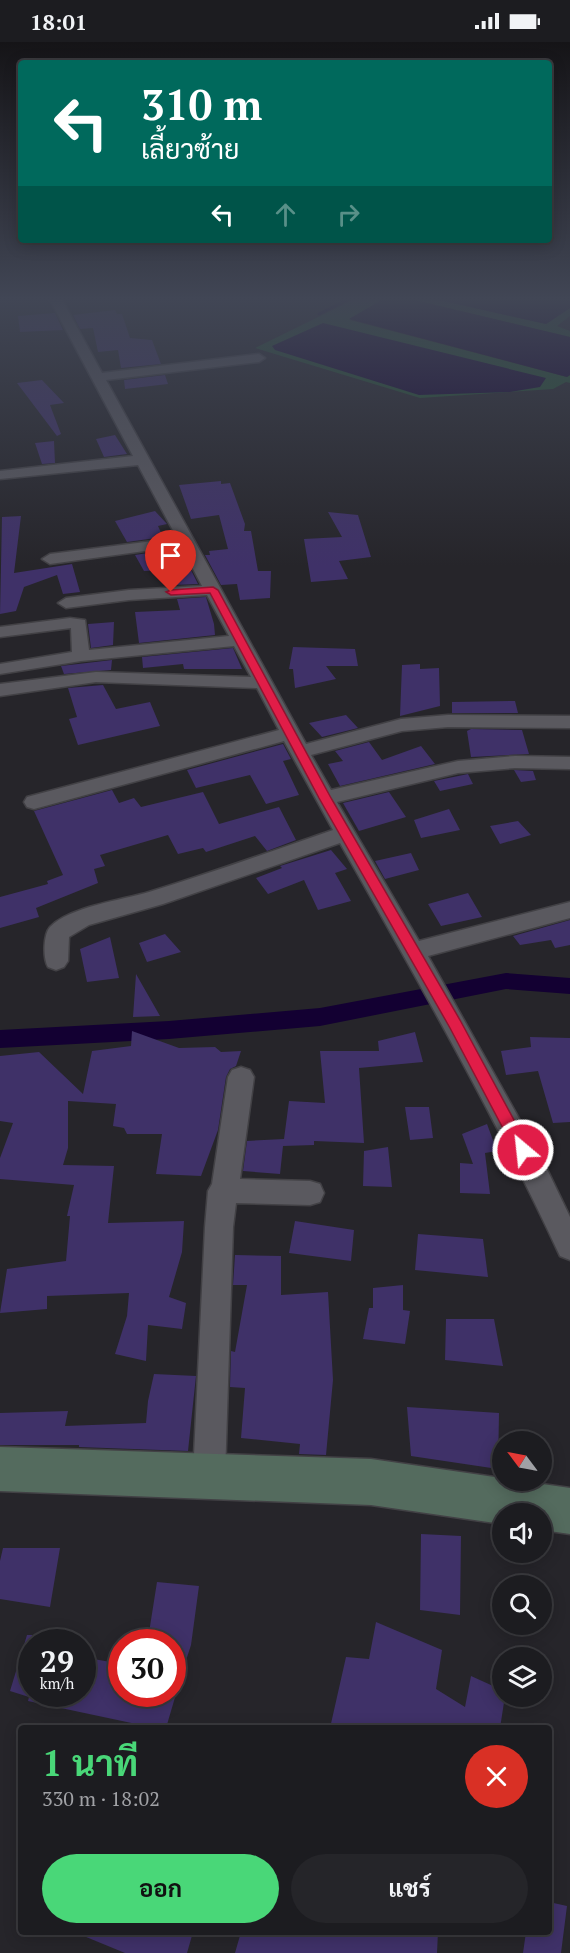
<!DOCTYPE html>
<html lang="th">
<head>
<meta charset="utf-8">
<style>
  :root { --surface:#1c1c20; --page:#252529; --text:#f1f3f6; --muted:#a0a1a5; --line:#3a3a3e; --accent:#49d778 }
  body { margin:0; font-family:"PT Serif",Sarabun,serif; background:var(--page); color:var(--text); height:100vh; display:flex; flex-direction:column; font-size:22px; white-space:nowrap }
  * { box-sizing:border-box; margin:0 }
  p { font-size:20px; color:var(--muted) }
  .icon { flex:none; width:33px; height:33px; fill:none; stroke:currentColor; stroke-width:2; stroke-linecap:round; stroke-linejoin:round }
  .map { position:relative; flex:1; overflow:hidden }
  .side { position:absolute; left:18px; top:1683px; width:534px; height:210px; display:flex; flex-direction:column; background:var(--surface); border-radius:6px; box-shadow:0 3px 15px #0003,0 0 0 2px var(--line) }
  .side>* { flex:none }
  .banner { position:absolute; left:18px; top:18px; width:534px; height:183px; border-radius:6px; box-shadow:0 3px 15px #0003,0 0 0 2px var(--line); background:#00695c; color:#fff; overflow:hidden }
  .needle { width:39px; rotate:302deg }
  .tools { position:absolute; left:492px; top:1389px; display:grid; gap:12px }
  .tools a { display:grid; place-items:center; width:60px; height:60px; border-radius:50%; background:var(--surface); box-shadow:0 3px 15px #0003,0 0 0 2px var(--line); font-size:30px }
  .speed { position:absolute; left:18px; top:1587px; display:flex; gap:12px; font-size:30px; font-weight:700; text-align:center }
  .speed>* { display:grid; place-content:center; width:78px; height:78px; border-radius:50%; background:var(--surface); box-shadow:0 3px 15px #0003,0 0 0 2px var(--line); line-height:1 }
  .speed small { font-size:15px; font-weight:400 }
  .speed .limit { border:9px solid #d22; background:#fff; color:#111 }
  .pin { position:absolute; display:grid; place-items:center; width:51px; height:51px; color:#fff; margin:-62px -26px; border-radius:50% 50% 50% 0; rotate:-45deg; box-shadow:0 0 6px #0007 }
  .pin .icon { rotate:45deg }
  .me { position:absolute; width:66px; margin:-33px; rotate:332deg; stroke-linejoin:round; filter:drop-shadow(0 0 4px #0008) }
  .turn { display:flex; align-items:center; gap:21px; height:126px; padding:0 24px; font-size:27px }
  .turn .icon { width:78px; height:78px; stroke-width:2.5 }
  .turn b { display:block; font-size:42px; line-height:51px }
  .lanes { display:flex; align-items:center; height:57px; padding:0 24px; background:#0003; justify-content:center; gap:30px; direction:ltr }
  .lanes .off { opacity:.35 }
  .round { display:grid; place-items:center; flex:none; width:63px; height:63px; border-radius:32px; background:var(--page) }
  .summary { display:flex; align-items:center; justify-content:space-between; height:102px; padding:0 24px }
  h1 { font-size:36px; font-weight:700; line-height:45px; color:var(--accent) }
  .primary-button { display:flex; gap:12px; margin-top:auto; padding:12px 24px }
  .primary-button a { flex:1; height:69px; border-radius:36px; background:var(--accent); color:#111; font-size:24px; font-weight:700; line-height:69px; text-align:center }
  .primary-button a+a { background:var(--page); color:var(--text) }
  .status { display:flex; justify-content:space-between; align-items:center; height:42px; padding:0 30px; background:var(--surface); direction:ltr }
  .status svg { height:16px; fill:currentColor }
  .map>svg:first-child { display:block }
</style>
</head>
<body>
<div class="status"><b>18:01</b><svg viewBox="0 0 49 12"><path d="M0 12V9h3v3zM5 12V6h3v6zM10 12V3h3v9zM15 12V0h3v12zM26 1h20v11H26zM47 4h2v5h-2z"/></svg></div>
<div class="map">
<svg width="570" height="1911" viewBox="0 0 570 1911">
  <rect width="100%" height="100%" fill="#26252a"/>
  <path fill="#235431" d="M357 256H385L350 278 567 335 570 333V341L566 340 553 347 420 356 255 306Z
    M406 256H430L546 282 570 266V274L557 284 570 289V295Z"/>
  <path fill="#130032" d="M385 256H406L570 295V333L567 335 349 277Z
    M430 256H570V266L546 282Z
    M323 281 546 336 540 345 510 350 419 353 275 308 272 304Z"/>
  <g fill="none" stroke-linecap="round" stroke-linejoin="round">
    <path stroke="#130032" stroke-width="3" d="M319 272 351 256"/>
    <path fill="#130032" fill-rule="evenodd" d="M506 931 570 936V952L506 947 320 984 169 997 0 1006V988L169 979 320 966Z"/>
  </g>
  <path fill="#3f3168" d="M115 268 117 272H122L130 296 152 298 161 322 121 326 118 308 98 310 93 286 80 287 73 273Z
    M55 271 63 288 20 290 18 274Z
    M165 333 168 342 125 347 124 338Z
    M42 338 64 361 50 363 61 392 57 394 17 341Z
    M115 393 127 412 104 415 96 397Z
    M54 399 55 421 42 422 35 401Z
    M221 439V442L230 441 245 482 244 489H251L258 529H271L270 556 240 558 237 542 221 543 205 513H210L209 509 228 507 219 473 191 477 179 443Z
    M155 469 167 482 158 484 163 495 127 500 115 479Z
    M328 470 358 473 371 515 339 519 348 537 311 540 304 497 342 495Z
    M21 474 14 531 72 522 80 550 63 552 57 533 24 545 16 569 0 572 2 475Z
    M168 508 171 515 184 514 198 542 172 543 167 528 144 529 135 513Z
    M206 555 214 582 215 593 139 601 135 570 180 568 177 557Z
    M114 580 113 603 91 606 88 582Z
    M293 605 355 607 358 624H326L336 637 295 646 293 627H289Z
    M233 606 242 627H184L183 622 143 626 142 615Z
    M112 618 111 628 64 632 61 624Z
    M420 622V627L439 626 440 664 400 674 402 623Z
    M103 643 116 667 150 660 160 684 78 703 69 677 77 675 68 646Z
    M515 659 518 671H452V660Z
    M346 673 358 686 322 695 309 681Z
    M471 687 522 688 529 712 471 715 467 689Z
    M369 700 382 718 421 704 435 722 340 744 328 722 343 719 335 709Z
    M283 702 291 717 283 719 299 753 266 762 250 733 196 746 187 728Z
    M514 728 533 729 536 738 521 740Z
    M468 732 473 742 440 749 434 739Z
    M112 748 119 761 134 756 141 765 203 750 219 782 279 765 296 798 267 809 255 794 206 810 203 806 178 812 168 793 100 813 105 824 94 827 98 841 36 866 39 875 0 886V855L48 842 47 839 63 833 34 769Z
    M389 750 406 775 359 789 343 761Z
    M449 767 460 788 421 796 414 778Z
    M518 779 531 793 500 802 490 784Z
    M331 808 347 827 335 831 351 859 318 868 304 838 268 852 256 836 282 826 280 824Z
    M411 811 419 828 385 837 375 819Z
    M468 851 482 875 441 884 428 862Z
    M570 878V903L555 906 551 898 520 903 513 894Z
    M165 892 181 910 147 920 139 901Z
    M110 895 119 936 87 940 80 907Z
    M136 932 160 974 133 975Z
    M132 989 179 1006 215 1005 221 1010 241 1009 236 1024 230 1027 226 1035 218 1088 201 1134 156 1132 162 1092H127L124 1086 113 1084 116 1062 68 1059V1106L63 1123 114 1124 108 1181 184 1179 182 1210 169 1255 186 1261 182 1287 148 1283 146 1319 115 1312 127 1274 129 1251 47 1254V1267L0 1271 7 1227 66 1219 70 1174H67L74 1143 0 1137V1116L13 1081 0 1079V1014L39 1010 83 1052 92 1009 131 1004Z
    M415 990 423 1020 359 1026 364 1101 314 1099V1103L283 1104 280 1132 243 1129 247 1099 284 1097 289 1059 325 1061 320 1009H379L378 999Z
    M530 995 570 996V1080L553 1081 538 1029 506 1033 501 1009 531 1005Z
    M405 1065H429L433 1096 410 1098Z
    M487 1082 497 1109 485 1111 490 1152 460 1151V1121L473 1122 462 1092Z
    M388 1105 392 1145 363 1144 364 1109Z
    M295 1179 354 1188 351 1219 289 1211Z
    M418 1192 483 1197 488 1235 415 1228Z
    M235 1213 281 1214V1253L328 1250 333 1338 326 1413 299 1412 300 1402 241 1396 245 1346 230 1345 231 1309 235 1310 247 1243H233Z
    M403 1243V1268L410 1269 405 1302 363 1297 369 1266H373V1246Z
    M446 1277H494L503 1324 445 1318Z
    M154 1332 196 1334 188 1409 79 1405V1403H0V1371L68 1369 65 1384 146 1381 148 1359Z
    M407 1365 499 1371 498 1427 411 1414Z
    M421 1492 461 1494 460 1573 420 1568Z
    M3 1506H60L50 1565 0 1557V1519Z
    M157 1540 199 1544 191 1603 177 1646H172V1600L148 1597Z
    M376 1580 442 1608 436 1647 465 1665 471 1634 502 1648 505 1654 500 1686H330L346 1615 369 1617Z
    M27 1593H32V1652H82V1615L122 1622V1652H176L166 1686H155L28 1659 29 1655 10 1649Z
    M549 1860 567 1864 561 1911H523L526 1890H549Z
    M74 1890H193L187 1911H125Z
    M241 1890H438L437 1911H235Z"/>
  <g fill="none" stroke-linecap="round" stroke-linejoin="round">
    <defs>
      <path id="street" d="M49 256H61L102 331 259 312 265 316 259 320 106 338 306 702 401 677 448 673 570 674V686L448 685 402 689 311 713 331 748 458 719 515 714 570 715V727L515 726 458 731 337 760 419 899 570 860V876L428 914 544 1121 570 1175V1218L560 1214C494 1072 417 937 340 801L163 862 89 883 69 895 68 919 64 925 56 928 48 925C43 917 43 893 50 885 69 865 122 858 149 850 211 831 272 809 333 788L284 699 34 767 27 765 24 760 27 755 279 688 257 646 96 640 0 654V642L96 630 251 635 234 604 81 619 0 632V622L72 610 71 586 0 595V585L70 576 85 578 89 608 229 594 207 553 129 558 66 566 58 561 66 556 129 548 202 544 181 504 50 522 42 517 50 512 177 496 138 423 0 437V429L133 414Z
        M241 1025 250 1028 254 1035 240 1137 310 1139 320 1142 324 1151 320 1160 310 1163 236 1161 233 1185 225 1434 221 1446 209 1450 197 1446 193 1434 205 1185 208 1149 212 1142 228 1035 232 1028Z"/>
      <path id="secondary" d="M0 1405 371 1417 570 1446V1492L542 1488V1472H502V1482L371 1463 0 1449Z"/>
    </defs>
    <use href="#street" stroke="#424145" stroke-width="3"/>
    <use href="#secondary" stroke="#424145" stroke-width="3"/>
    <use href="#street" fill="#5a595f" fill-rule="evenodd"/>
    <use href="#secondary" fill="#546b5e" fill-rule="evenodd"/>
  </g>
  <linearGradient id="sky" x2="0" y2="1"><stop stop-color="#151417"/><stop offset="0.49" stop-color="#414655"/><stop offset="1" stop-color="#414655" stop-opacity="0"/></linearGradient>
  <rect width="570" height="524" fill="url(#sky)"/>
  <path fill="#e11d48" stroke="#92132f" stroke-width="1.5" d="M213 545 218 548 331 756 460 978 528 1104 530 1108 528 1113H517L450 986 319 756 210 551 171 553 166 550 171 548Z"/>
</svg>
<div class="tools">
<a><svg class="needle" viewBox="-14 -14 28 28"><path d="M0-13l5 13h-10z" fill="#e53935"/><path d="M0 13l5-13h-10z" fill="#a0a1a5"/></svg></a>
<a><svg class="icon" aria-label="sound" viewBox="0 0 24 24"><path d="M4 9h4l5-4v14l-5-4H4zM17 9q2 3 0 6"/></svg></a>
<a><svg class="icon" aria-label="search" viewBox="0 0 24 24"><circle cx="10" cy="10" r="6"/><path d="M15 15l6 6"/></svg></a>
<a><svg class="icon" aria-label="layers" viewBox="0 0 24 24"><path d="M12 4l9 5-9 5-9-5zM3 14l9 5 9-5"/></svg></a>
</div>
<div class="speed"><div>29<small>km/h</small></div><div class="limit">30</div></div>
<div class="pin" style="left:171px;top:550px;background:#d93025"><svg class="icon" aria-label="arrive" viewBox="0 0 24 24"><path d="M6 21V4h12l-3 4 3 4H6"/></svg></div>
<svg class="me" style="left:523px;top:1108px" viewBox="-20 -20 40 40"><circle r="17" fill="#e11d48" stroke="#fff" stroke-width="3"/><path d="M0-11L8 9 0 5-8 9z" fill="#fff"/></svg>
<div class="banner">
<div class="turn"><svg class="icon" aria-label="left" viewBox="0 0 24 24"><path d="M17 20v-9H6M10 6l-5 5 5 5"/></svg><div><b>310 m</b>เลี้ยวซ้าย</div></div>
<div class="lanes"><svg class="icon" aria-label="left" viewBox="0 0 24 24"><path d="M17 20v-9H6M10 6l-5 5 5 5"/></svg><svg class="icon off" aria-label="ahead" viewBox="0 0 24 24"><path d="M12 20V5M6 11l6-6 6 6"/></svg><svg class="icon off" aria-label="right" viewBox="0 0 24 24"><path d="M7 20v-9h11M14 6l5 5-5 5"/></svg></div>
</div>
<section class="side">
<div class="summary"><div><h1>1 นาที</h1><p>330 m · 18:02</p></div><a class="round" style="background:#d93025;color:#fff"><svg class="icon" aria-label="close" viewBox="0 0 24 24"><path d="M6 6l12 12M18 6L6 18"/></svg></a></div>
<div class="primary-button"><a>ออก</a><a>แชร์</a></div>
</section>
</div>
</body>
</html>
